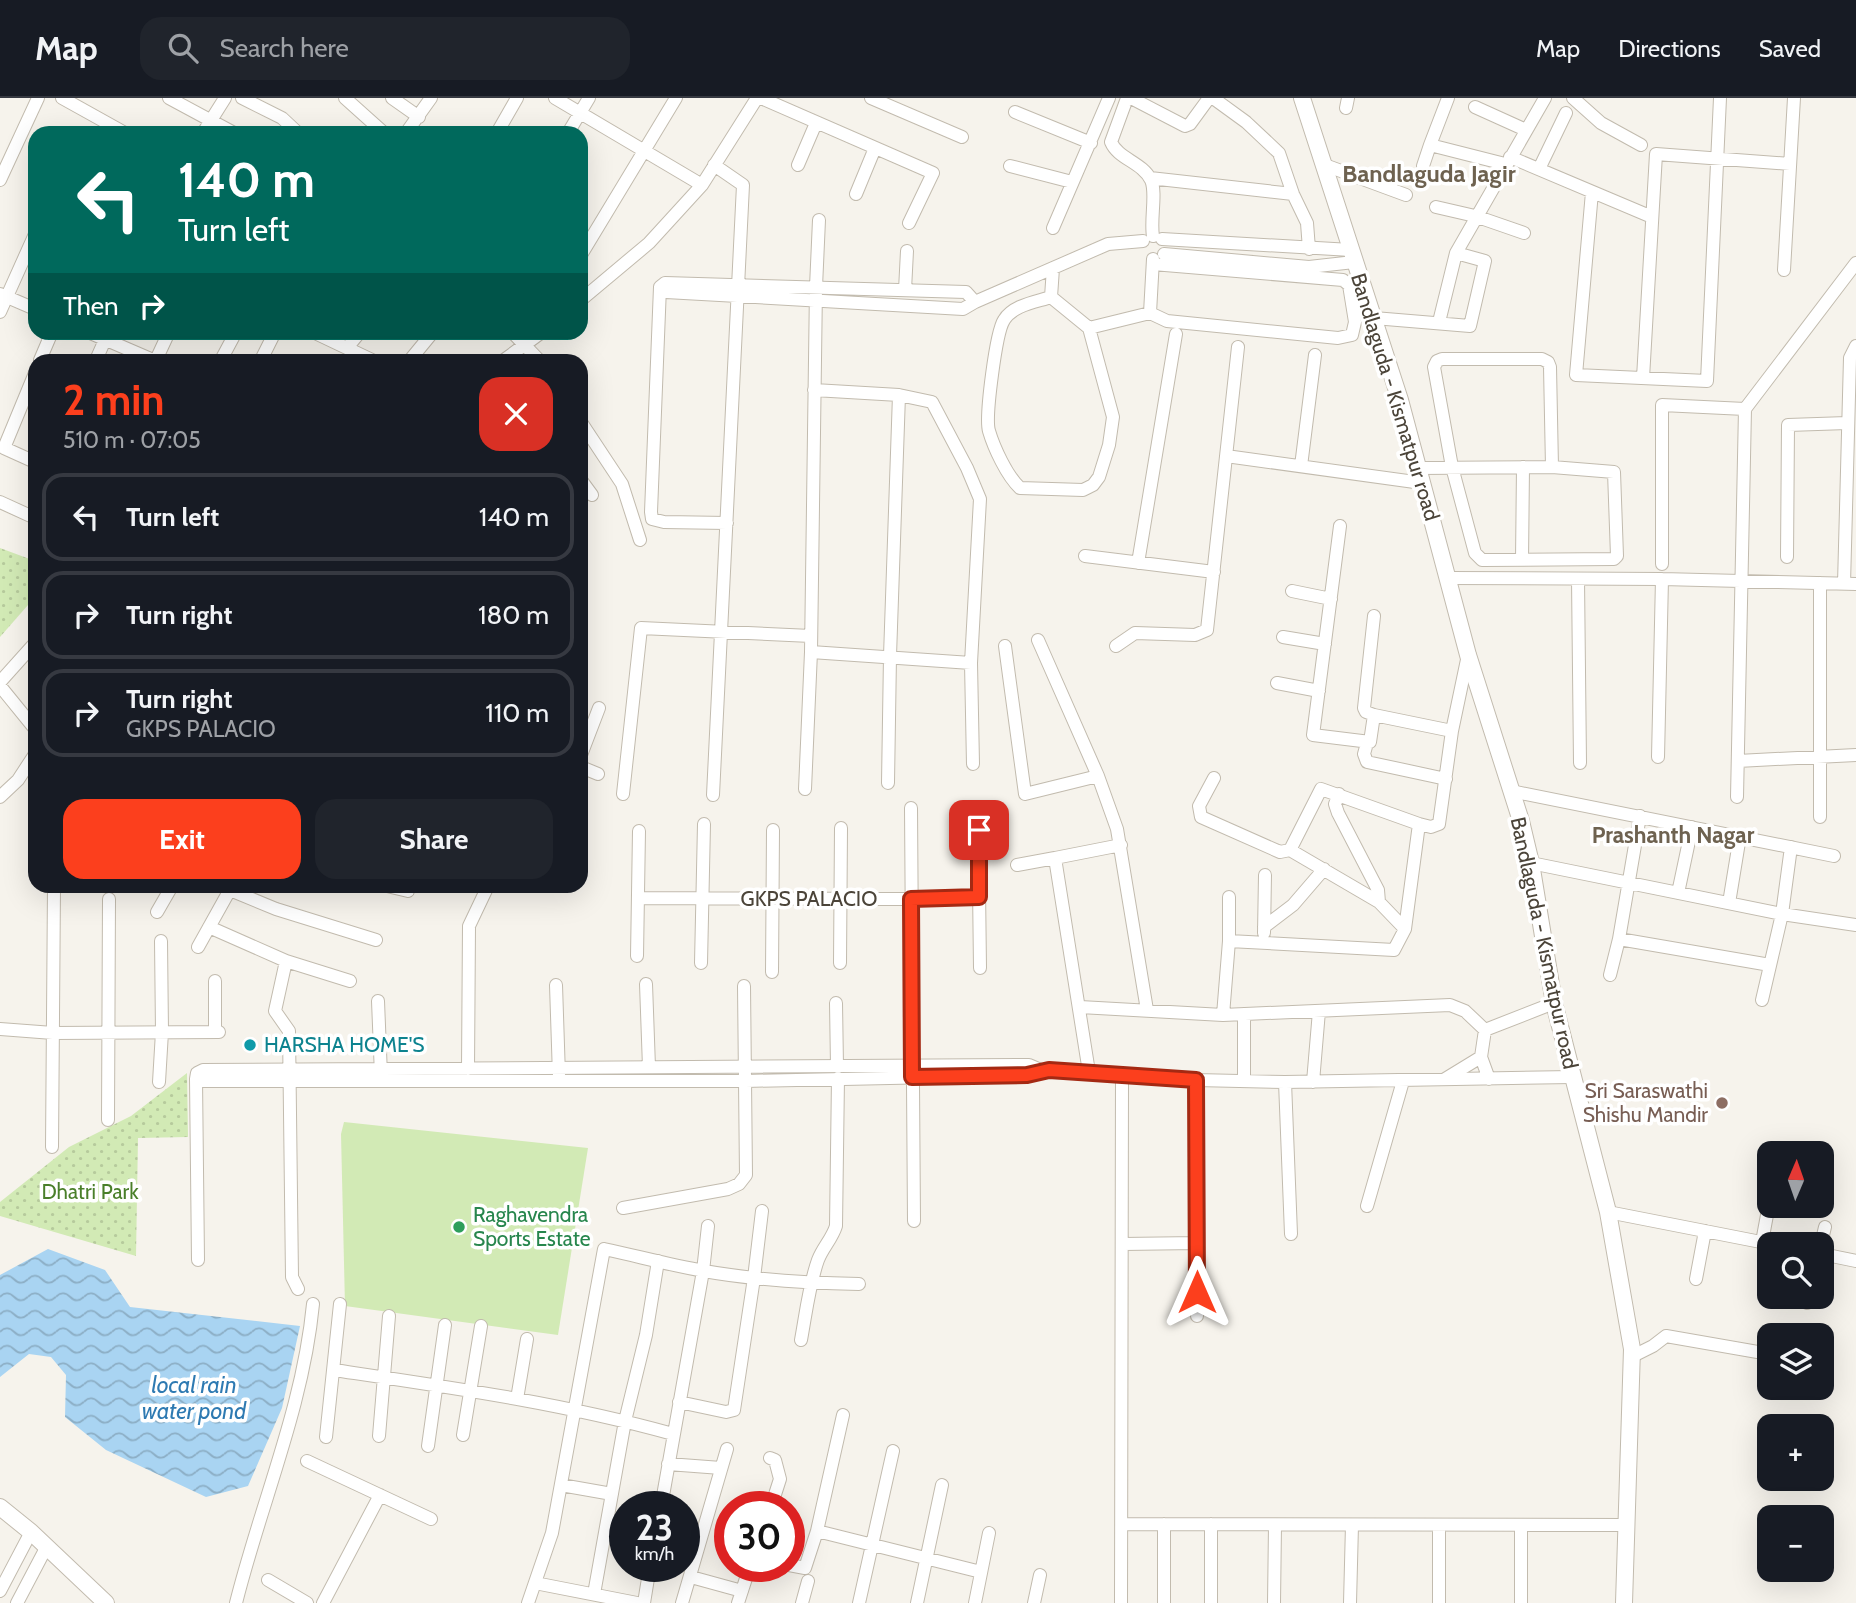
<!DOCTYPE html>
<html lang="en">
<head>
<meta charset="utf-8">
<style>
  :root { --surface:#171b24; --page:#20242c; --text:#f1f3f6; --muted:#9ea1a6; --line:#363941; --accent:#fc3f1d }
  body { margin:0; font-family:Cabin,sans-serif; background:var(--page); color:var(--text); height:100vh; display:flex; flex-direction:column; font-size:26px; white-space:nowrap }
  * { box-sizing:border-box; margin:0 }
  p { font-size:23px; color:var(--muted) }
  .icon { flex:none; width:38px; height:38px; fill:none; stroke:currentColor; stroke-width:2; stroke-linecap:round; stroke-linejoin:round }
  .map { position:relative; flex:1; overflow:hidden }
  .side { position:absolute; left:28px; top:256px; width:560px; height:539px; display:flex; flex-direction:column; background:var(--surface); border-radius:21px; box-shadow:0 7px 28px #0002 }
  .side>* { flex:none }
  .guide { position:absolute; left:28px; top:28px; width:560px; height:214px; border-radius:21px; box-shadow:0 7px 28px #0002; background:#00695c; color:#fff; overflow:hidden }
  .needle { width:46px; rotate:2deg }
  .fabs { position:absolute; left:1757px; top:1043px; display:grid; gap:14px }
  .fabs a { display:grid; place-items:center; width:77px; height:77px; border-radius:14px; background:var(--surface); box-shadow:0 7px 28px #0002; font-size:35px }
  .speed { position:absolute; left:609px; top:1393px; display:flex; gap:14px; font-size:35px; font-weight:700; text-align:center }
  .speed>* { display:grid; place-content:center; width:91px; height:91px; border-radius:50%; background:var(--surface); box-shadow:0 7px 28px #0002; line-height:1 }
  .speed small { font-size:18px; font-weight:400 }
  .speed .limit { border:10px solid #d22; background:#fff; color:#111 }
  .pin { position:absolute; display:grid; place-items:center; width:60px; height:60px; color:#fff; margin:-30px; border-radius:14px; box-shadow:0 4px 10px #0006 }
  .me { position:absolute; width:77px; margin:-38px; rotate:0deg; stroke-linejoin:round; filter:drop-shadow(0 0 5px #0008) }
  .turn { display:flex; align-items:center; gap:24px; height:147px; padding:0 35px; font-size:32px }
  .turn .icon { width:91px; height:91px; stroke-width:2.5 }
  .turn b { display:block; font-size:49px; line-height:60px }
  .then { display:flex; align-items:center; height:66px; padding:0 35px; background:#0003; gap:14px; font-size:26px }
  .round { display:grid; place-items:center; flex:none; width:74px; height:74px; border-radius:21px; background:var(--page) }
  .headline { display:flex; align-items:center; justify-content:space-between; height:119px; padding:0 35px }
  h1 { font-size:42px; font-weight:700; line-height:52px; color:var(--accent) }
  .cta { display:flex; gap:14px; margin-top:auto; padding:14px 35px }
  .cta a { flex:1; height:80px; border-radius:21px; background:var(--accent); color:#fff; font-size:28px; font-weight:700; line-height:80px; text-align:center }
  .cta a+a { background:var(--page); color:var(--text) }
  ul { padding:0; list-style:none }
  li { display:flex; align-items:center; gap:21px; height:88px; margin:0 14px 10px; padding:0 21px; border:4px solid var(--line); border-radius:21px }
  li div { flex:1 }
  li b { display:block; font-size:26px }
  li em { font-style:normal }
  header { display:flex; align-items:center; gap:42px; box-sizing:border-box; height:98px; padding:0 35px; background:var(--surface); border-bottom:2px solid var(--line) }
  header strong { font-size:33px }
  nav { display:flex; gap:38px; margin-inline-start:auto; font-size:24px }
  .search { width:490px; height:63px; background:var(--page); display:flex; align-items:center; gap:18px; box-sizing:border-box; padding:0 24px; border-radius:21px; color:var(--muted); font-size:26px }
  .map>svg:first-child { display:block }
</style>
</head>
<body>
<header>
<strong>Map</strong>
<div class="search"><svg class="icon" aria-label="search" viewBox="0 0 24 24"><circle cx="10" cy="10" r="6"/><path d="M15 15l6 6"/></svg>Search here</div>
<nav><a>Map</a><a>Directions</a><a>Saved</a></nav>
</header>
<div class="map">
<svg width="1856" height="1505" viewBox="0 0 1856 1505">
  <defs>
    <pattern id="park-dots" width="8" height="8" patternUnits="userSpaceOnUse" patternTransform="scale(1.75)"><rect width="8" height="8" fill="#d2eab5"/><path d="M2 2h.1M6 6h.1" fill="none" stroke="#b6ca9c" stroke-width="1.8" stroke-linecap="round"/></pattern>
    <pattern id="water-waves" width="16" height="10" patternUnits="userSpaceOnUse" patternTransform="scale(1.75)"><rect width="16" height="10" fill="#a9d4f2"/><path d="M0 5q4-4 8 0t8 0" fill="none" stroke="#8caec5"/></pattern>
  </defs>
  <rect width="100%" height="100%" fill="#f6f3ec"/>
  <path fill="#d2eab5" d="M344 1024 588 1050 558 1237 345 1208 341 1036Z"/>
  <path fill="url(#park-dots)" d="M0 450 35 463V499L0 539Z
    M187 975 188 1039 138 1040 136 1158 0 1118V1104L69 1049 131 1018Z"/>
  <path fill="url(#water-waves)" d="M48 1151 105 1172 130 1209 300 1228 282 1310 248 1388 206 1399 106 1352 65 1319 66 1277 51 1259 29 1256 0 1279V1177Z"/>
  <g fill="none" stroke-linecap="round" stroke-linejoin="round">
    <defs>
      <path id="minor" d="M62 0 125 35
        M169 0 234 35
        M242 0 282 20 298 35
        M345 0 384 35
        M392 0 419 19
        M555 0 702 87
        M761 0 933 75 909 125
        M871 0 962 39
        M1213 0 1246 24 1279 55 1293 96 1307 125 1309 151
        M1573 0 1601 25 1641 47
        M1475 9 1526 32
        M1346 10 1348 0
        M1015 14 1091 45
        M203 35 225 0
        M406 35 431 0
        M497 35 517 0
        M568 35 589 0
        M1430 47 1448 0
        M1510 59 1652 119
        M1322 66 1406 97
        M798 67 816 25
        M1010 68 1072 84
        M1423 68 1430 47 1505 66
        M1539 71 1566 15
        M1150 80 1293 96
        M0 82 38 0
        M1592 94 1576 277 1707 283 1720 0
        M856 96 875 50
        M1436 109 1475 118 1524 135
        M1053 130 1109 0
        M1153 138C1150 122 1157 94 1151 82 1142 64 1118 61 1111 44L1126 3 1131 0 1185 28 1190 26 1209 0
        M1162 141 1351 152
        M1164 156 1309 169 1354 164
        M581 157 676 0
        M1153 166 1343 182 1349 187 1355 224 1352 237 1338 240 1167 223 1150 215 1153 161
        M1053 170 1051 199C1036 204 1013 207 1004 222 996 234 985 319 989 333 994 350 1007 378 1020 390L1083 392 1093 387 1099 379 1109 347 1113 319 1089 230 1150 215
        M1784 172 1794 0
        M660 189 651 414 652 421 664 424 727 425
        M905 192 907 153
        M0 196 35 211
        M1051 199 1089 230
        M581 202 649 145 702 87 757 0
        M975 204 966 194 665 185 660 189 666 194 963 211 975 204 1108 146 1143 143
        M0 214 35 136
        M1374 220 1470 228 1485 163 1456 155
        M1439 224 1456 155 1545 0
        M88 234 153 262
        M313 234 372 262
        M512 234 539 262
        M351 245 360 234
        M40 262 52 234
        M96 262 108 235
        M156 262 169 234
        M221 262 236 234
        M261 262 275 234
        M410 262 433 234
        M504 262 542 234
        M35 275 4 350 35 364
        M1643 280 1656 56 1790 66
        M814 292 899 297 890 558 888 685
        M899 297 932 304 967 370 980 401 971 565 973 666
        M581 324 622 386 640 442
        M1226 358 1422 385
        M1301 368 1315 257
        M1417 370 1552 369 1550 269 1548 264 1542 261H1442L1437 263 1434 269 1452 369 1475 455 1482 462 1614 461 1617 458 1614 374 1552 369
        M581 382 592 397
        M0 404 35 420
        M1340 428 1313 637 1370 644 1374 617 1452 633
        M1085 458 1214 474
        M1787 459 1788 327 1847 325
        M1522 462 1523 369
        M1138 465 1176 236
        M1662 466V307L1745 311
        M1448 480 1662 481 1856 486
        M1578 481 1580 665
        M1820 485V719
        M1844 486 1850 260 1856 248
        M1292 493 1331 501
        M1374 518 1364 610 1366 614 1374 617
        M1283 539 1325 546
        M1038 542 1098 678 1117 731 1147 912
        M1005 548 1025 696 1098 678
        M1116 548 1135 535 1195 537 1207 532 1238 249
        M811 554 971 565
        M0 584 35 545
        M1277 585 1319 593
        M0 588 35 631
        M1367 645 1364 656 1367 664 1446 681
        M581 657 599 610
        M1658 659 1662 481
        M1738 663 1856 657
        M581 669 598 676
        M1214 680 1199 708 1201 719 1280 754 1290 752 1379 804 1405 831
        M805 691 811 554 816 189 819 122
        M1511 693 1834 758
        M623 696 641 530 811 538
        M1339 696 1335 706 1338 715 1378 792 1379 804
        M713 697 743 87 714 67
        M0 699 18 682 35 656
        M1737 699 1745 311 1856 165
        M978 709 980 870
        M911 710 914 1123
        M1290 752 1321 691 1419 726 1431 729 1439 726 1452 633 1468 557
        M1531 765 1782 816 1856 827
        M1017 767 1055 760
        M387 788 408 793
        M230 792 276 811 376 842
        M1678 795 1692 729
        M640 800 911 801 979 799
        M1729 805 1740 738
        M157 814 172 788
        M209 829 286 863 275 913 289 933 292 1179 298 1191
        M1264 829 1293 807 1324 771
        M1264 835 1265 777
        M1619 841 1770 867
        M1229 843 1394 852 1405 831 1419 726
        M198 849 232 788
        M637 858 639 733
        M286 863 350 883
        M701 865 704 726
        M840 865 841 730
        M772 874 773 732
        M1610 877 1619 841 1640 718
        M215 883V934
        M646 886 649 969
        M556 887 559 978
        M1762 902 1782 816 1791 749
        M378 903 381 977
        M836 905 837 968
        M1080 909 1223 917 1450 907 1465 913 1485 932 1554 905
        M1223 917 1229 843V799
        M0 931 53 935 219 934
        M1481 959 1485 932
        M468 971 469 828 488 788
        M1089 974 1055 760 1121 747
        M196 981 199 983H746L1027 977 1049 972 1196 982 1285 984 1572 979
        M1445 981 1481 959 1489 981
        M1196 982 1197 1218
        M1244 983V916
        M159 984 162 934 161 843
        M1285 984 1291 1136
        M1313 984 1319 913
        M108 1022 109 801
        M52 1049 54 788
        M1367 1108 1403 983
        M623 1110 728 1091 739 1086 746 1077 744 888
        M1608 1114 1771 1146
        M1762 1144 1767 1117
        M1123 1146 1197 1145
        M1821 1146 1825 1129
        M1822 1156 1856 1163
        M198 1162 196 981 197 975 203 972 1029 967 1043 973
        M1696 1181 1705 1133
        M1807 1205 1808 1199
        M801 1242C806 1215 809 1187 818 1162 823 1149 832 1141 836 1128L838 980
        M1631 1259 1653 1248 1666 1238 1769 1256
        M334 1272C448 1289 562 1305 673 1336
        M517 1301 527 1241
        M679 1304 726 1314 734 1312 754 1180 762 1113
        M463 1337 481 1228
        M379 1338 389 1218
        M326 1339 340 1206
        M428 1348 445 1227
        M770 1360 775 1362 780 1381 771 1409
        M307 1363 431 1421
        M668 1366 721 1370
        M561 1387 612 1396
        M661 1409 703 1173 708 1128
        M1122 1426 1625 1427
        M1164 1426V1505
        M1439 1427V1505
        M1521 1427V1505
        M817 1433 981 1474
        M789 1467 805 1470 817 1433 843 1317
        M691 1479 742 1493
        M268 1482 307 1505
        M535 1485 637 1505
        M0 1493 31 1434
        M594 1496 625 1323 646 1237 658 1163
        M17 1505 46 1450
        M236 1505C261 1405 303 1310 313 1206
        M323 1505 380 1397
        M528 1505 552 1435 604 1151C637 1158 670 1167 704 1173 755 1182 807 1185 859 1186
        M644 1505 650 1468
        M682 1505 727 1351
        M738 1505 750 1468
        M802 1505 808 1483
        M859 1505 893 1353
        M917 1505 942 1387
        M975 1505 989 1435
        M1034 1505 1040 1477
        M1121 1505 1122 977
        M1211 1505V1426
        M1274 1505 1275 1427
        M1350 1505 1352 1427"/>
      <path id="tertiary" d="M1302 0 1400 302 1468 557 1521 723 1531 765 1554 905 1608 1114 1632 1251 1624 1505
        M0 1409 31 1434 106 1505"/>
    </defs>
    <use href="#minor" stroke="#c2bbae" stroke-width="14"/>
    <use href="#tertiary" stroke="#c2bbae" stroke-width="18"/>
    <use href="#minor" stroke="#fff" stroke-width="12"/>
    <use href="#tertiary" stroke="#fff" stroke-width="16"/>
  </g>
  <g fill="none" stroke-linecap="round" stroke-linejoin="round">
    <defs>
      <path id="route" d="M979 732V799L911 801 912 979 1027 977 1049 972 1196 982 1197 1194"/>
    </defs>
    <use href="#route" stroke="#a42913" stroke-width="18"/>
    <use href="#route" stroke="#fc3f1d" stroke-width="12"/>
  </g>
  <circle fill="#0f9aa8" stroke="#fff" stroke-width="2.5" cx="250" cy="947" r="7"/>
  <circle fill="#8d6e63" stroke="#fff" stroke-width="2.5" cx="1722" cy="1005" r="7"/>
  <circle fill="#2e9e5b" stroke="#fff" stroke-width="2.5" cx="459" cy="1129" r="7"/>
  <g text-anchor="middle" stroke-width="7" stroke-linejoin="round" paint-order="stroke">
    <g font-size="21" fill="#4b4439" stroke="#fff">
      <text transform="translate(1395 299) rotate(73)" y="7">Bandlaguda - Kismatpur road</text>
      <text x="809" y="808">GKPS PALACIO</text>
      <text transform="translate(1544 845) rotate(78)" y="7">Bandlaguda - Kismatpur road</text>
    </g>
    <g font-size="21" fill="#0d838f" stroke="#fff" text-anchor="start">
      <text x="264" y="954">HARSHA HOME'S</text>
    </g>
    <g font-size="21" fill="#785e54" stroke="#fff" text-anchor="end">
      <text x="1708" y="1000">Sri Saraswathi<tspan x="1708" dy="24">Shishu Mandir</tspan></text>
    </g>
    <g font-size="21" fill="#4a7f2a" stroke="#fff">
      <text x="90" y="1101">Dhatri Park</text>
    </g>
    <g font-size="21" fill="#27864d" stroke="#fff" text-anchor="start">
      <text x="473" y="1124">Raghavendra<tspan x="473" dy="24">Sports Estate</tspan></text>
    </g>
    <g font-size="23" font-weight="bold" fill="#6e6250" stroke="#fff">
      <text x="1673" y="745">Prashanth Nagar</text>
    </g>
    <g font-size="23" font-style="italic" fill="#2e7ab2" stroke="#fff">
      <text x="194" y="1295">local rain<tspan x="194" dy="26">water pond</tspan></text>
    </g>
    <g font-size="24" font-weight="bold" fill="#6e6250" stroke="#fff">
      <text x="1429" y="84">Bandlaguda Jagir</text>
    </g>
  </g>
</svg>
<div class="fabs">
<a><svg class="needle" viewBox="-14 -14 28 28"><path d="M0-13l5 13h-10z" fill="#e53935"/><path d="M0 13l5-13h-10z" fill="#9ea1a6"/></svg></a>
<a><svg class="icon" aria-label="search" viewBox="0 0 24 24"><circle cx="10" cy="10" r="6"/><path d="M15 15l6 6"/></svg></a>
<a><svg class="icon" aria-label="layers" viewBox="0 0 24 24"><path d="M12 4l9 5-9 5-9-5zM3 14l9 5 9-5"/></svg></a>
<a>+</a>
<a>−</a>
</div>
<div class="speed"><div>23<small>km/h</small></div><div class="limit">30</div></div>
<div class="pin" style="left:979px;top:732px;background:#d93025"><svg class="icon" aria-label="arrive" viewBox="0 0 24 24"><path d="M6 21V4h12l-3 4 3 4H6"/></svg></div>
<svg class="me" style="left:1197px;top:1194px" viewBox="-20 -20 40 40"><path d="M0-17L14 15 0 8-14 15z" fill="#fc3f1d" stroke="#fff" stroke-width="4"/></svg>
<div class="guide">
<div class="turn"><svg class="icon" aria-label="left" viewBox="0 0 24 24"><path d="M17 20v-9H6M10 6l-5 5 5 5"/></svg><div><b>140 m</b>Turn left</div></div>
<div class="then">Then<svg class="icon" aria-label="right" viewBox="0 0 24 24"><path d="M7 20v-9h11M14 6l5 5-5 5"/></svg></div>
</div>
<section class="side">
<div class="headline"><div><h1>2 min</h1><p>510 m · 07:05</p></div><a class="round" style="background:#d93025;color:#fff"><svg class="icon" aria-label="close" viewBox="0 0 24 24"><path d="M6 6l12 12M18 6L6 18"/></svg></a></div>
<ul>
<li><svg class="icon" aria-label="left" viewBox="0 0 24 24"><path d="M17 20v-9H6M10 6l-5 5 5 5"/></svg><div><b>Turn left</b></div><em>140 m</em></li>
<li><svg class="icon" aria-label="right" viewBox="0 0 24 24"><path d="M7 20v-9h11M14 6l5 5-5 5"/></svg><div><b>Turn right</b></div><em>180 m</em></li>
<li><svg class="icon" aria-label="right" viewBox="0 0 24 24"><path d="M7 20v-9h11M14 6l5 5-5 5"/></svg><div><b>Turn right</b><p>GKPS PALACIO</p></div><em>110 m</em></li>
</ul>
<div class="cta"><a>Exit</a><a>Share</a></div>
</section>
</div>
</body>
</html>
